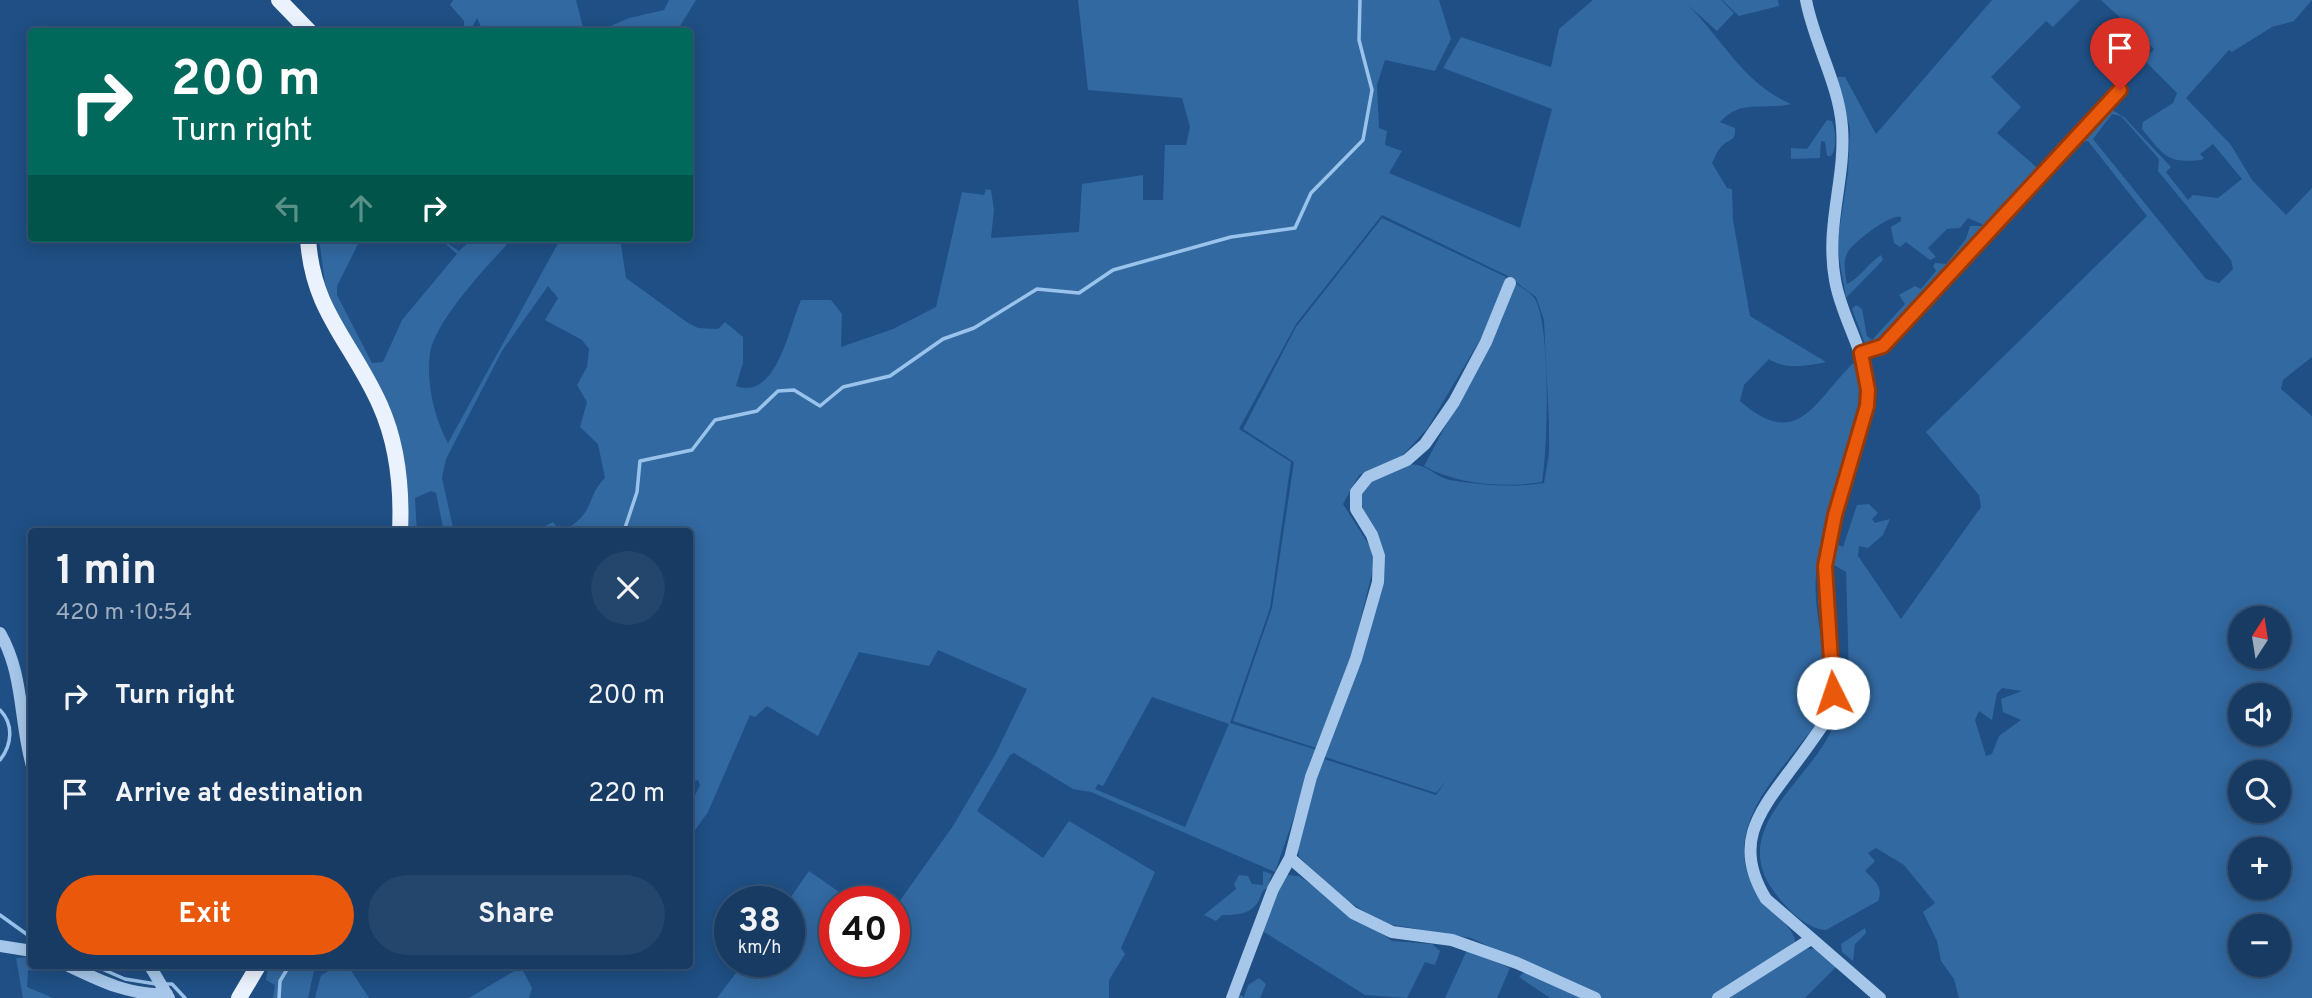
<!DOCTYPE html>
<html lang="en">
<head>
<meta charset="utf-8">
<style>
  :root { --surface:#173b63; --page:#24466c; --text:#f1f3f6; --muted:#9eadbe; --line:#365578; --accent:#ea580c }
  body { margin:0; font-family:Overpass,sans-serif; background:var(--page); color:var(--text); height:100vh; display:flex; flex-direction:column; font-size:26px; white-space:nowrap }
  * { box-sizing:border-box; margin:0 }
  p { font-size:23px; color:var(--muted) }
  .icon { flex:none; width:38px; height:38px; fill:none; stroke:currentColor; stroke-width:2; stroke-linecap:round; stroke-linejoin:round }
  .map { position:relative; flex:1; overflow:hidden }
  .sheet { position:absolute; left:28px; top:528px; width:665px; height:441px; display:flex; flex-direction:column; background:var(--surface); border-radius:7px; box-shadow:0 4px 18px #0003,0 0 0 2px var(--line) }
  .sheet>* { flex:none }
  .banner { position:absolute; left:28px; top:28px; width:665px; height:214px; border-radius:7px; box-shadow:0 4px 18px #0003,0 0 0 2px var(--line); background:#00695c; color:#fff; overflow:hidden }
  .needle { width:46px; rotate:12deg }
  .fabs { position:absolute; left:2228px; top:606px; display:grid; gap:14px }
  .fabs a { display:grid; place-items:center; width:63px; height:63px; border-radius:50%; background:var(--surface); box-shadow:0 4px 18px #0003,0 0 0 2px var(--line); font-size:35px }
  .speed { position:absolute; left:714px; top:886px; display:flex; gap:14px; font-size:35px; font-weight:700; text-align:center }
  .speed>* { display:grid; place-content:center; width:91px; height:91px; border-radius:50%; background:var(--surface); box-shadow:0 4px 18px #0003,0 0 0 2px var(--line); line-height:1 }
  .speed small { font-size:18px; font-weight:400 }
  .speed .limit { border:10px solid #d22; background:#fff; color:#111 }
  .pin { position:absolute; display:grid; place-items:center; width:60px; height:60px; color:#fff; margin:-72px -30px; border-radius:50% 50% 50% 0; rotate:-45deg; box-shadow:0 0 7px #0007 }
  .pin .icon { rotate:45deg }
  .me { position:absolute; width:77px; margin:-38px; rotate:356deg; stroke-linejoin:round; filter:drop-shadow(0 0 5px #0008) }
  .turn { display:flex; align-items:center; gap:24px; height:147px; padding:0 28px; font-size:32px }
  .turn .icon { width:91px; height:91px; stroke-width:2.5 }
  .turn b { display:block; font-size:49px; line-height:60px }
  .lanes { display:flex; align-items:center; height:66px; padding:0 28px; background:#0003; justify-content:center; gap:35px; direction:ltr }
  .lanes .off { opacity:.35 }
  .round { display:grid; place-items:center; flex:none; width:74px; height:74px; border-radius:37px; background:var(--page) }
  .headline { display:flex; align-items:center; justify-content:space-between; height:119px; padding:0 28px }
  h1 { font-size:42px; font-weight:700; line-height:52px }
  .action { display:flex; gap:14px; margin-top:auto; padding:14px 28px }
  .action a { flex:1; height:80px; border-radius:42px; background:var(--accent); color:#fff; font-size:28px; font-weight:700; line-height:80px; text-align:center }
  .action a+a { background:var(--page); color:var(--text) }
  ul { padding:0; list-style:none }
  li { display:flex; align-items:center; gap:21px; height:98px; padding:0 28px }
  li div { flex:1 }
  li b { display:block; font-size:26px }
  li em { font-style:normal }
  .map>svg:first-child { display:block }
</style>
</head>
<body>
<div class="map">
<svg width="2312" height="998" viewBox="0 0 2312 998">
  <rect width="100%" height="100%" fill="#1f4f84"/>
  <path fill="#3269a1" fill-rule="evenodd" d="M453 0H576L584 31H483L477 18 470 31H464V21L450 5Z
    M669 0H696L677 31H599L629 18 664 10Z
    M1078 0H1439L1451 39 1435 71 1385 60 1377 85 1379 128 1387 131 1385 145 1402 151 1389 173 1520 228 1552 109 1443 68 1461 37 1551 67 1559 29 1593 0H1721L1734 13 1717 31 1688 5C1724 41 1743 83 1791 104 1762 111 1742 98 1720 122L1735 128C1736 142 1730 138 1722 146 1717 150 1715 158 1712 163L1727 188 1732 189 1733 220 1750 316 1826 362C1808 366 1784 370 1769 359L1744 385 1740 401C1796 450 1812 406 1852 364L1858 363C1867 438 1822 501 1816 575 1812 622 1836 672 1819 717 1816 727 1807 735 1801 743 1777 775 1746 807 1744 849 1742 900 1796 922 1795 942L1712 998H1601L1471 938 1382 923 1342 897 1299 857 1297 841 1321 758 1436 795 1446 781 1436 793 1322 756 1380 570 1359 494C1371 479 1400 459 1421 466 1431 469 1439 478 1450 480 1481 485 1513 488 1544 483L1549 454V424L1544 320 1536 297 1508 276 1382 215 1296 324 1239 429 1291 462 1270 608 1230 723 1317 750 1275 872 1091 792 1073 789 1014 753 1010 755 977 811 1043 858 1069 821 1155 872 1121 948 1125 954 1109 980V998H717L745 961H789L788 901 809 871 852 901H835V961H894V909L953 826 995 755 1027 689 938 650 929 666 859 652 818 736 767 706 755 717 750 715 708 812 690 837V806L700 785 698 780 690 782V532H534L553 522 557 527 566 529C596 512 586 496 605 478L598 444 580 427 587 402 577 385 587 367 589 349 582 340 545 320 558 298 548 286 502 351 446 459 442 478 454 532H444L436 493 431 491 415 498 417 532H408L407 495 325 284 319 238H361L337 286V295L372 363 383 362 402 320 457 254 439 238 459 251 473 238H513C489 264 436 319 430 353 426 382 434 418 448 443L561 238H620L626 278 688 323 698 328 718 329 725 322 743 337V363L736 386C777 401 789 326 801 300H831L842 314 841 347 893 329 936 307 962 192 984 195 986 189 991 190 994 210 991 238 1079 232 1082 184 1143 175V200H1163L1165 145H1186L1190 127 1182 98 1088 90ZM1152 697 1229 724 1185 827 1095 789 1098 784 1103 786Z
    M1722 0H1778L1779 6 1739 16Z
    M1992 0H2080L2053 27 2046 21 1991 77 2021 107 1997 133 2042 172 1880 344 1866 347 1852 309 1856 305 1862 309 1867 336 1872 340 1905 304 1899 295 1915 286 1921 289 1936 271 1933 266 1935 263 1946 264 1966 239 1970 226H1982V224L1968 218 1960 228 1947 229 1928 248 1936 257 1930 260 1906 242 1900 247 1894 243 1891 227 1901 221V217C1890 214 1857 240 1849 250 1842 260 1845 274 1847 284 1861 277 1868 263 1881 255L1883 260 1846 298 1837 245 1848 173 1850 128 1837 77H1845L1876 134Z
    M2101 0H2312L2294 21 2272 27 2232 52 2229 50 2186 98 2231 145 2252 180 2286 215 2312 188V357L2283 380 2281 389 2312 416V998H1959L1954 979 1941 961 1937 941 1923 912 1935 903 1904 865 1876 848 1868 853 1875 861 1865 871C1874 880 1884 887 1878 901L1826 930C1808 929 1790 912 1779 898 1718 827 1821 777 1837 716L1847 722 1849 718 1837 714 1841 683 1849 676 1846 572 1834 565 1836 544 1843 547 1857 505 1869 504 1878 513 1872 519 1875 523 1890 519 1883 535 1868 548 1859 546 1858 556 1901 619 1981 507 1979 495 1926 432 2147 216 2088 141 2080 142 2112 110 2124 117 2171 167 2166 172 2188 200 2193 195 2218 198 2242 179 2213 144 2200 154 2204 158 2201 160C2166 164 2163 154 2142 129L2143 122 2173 103 2177 93 2144 60 2154 49ZM2112 114 2121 116 2159 159 2158 171 2231 260 2233 269 2219 283 2206 279 2093 139ZM2240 618H2278V656H2240ZM2002 688 2022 691 2001 699 2003 712 2021 720 1999 736 1992 754 1986 756 1975 720 1979 711 1992 720 1997 693ZM2240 695H2278V733H2240ZM2240 772H2278V810H2240ZM2240 849H2278V887H2240ZM2240 926H2278V964H2240Z
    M1827 120 1832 121C1836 130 1837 148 1831 156H1827L1825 142 1821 141 1820 158 1791 159V148L1807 149Z
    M1382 218 1506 277 1487 328 1427 429 1402 456 1359 475 1343 504 1374 553 1375 561 1352 654 1316 748 1233 721 1272 608 1294 462 1243 429 1296 327Z
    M1514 282C1520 287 1531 292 1535 299 1551 326 1548 449 1542 482 1504 488 1458 485 1424 466L1502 320Z
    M1263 871 1272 874 1267 888C1260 892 1262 895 1258 902 1250 915 1235 915 1222 915L1216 921 1204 915 1236 889 1234 884 1239 875 1248 876 1252 884 1263 885Z
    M1285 875 1299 876 1392 941 1432 944 1440 951 1435 965 1425 962 1407 998 1365 995 1261 930Z
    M1865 928 1866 933 1855 944 1853 961 1842 952 1841 944Z
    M1807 949H1815L1836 967 1805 998H1725Z
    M1467 950 1510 968 1497 998H1445Z
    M28 957 31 958 32 966H38L37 971 28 970 27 987 53 998H23L16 958Z
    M268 966H315L308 998H273L275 985 266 980Z
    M330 966H348L369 998H315L321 975 327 972Z
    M521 967 532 988 529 998H469Z
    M1524 972 1588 998H1550L1519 977Z
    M1259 978 1266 984 1260 998H1235L1238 994 1244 997 1248 985Z"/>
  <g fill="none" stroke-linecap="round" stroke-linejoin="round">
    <path stroke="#99c3eb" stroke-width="3.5" d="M620 532 625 528 637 492 640 461 692 450 715 420 757 411 778 391 794 390 820 406 843 387 890 376 943 339 974 328 1037 289 1079 293 1113 270 1231 237 1295 228 1311 193 1363 140 1372 90 1359 40 1360 0
      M0 710C14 724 12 745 0 760
      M0 915 32 938
      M95 966 125 979 156 984
      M164 984H172L185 998
      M279 998 280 981 289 966"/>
    <path stroke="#a6c7ea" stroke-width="12" d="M1806 0C1814 43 1839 84 1842 127 1846 179 1825 225 1835 280 1842 322 1871 358 1868 402 1867 416 1861 430 1857 443 1845 483 1829 525 1825 566 1819 618 1842 668 1827 719 1816 735 1804 752 1792 768 1759 812 1732 844 1766 899L1880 998
      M1861 353 1883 346 2121 91
      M0 633C24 674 19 721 32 766
      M1290 858 1353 913 1392 932 1452 940 1517 963 1595 998
      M0 946 32 951
      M69 966C100 981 131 996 167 994
      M150 966 169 998
      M1232 998 1273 889 1290 858 1311 777 1356 659 1378 582 1379 556 1372 535 1356 509V492L1368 477 1407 460 1425 444 1454 402 1486 342 1510 283
      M1718 998 1811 939"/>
    <path stroke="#eaf2fe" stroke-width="16" d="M279 0 310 32
      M308 238C312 311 352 342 380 405 398 445 402 489 400 532
      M239 998 258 966"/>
  </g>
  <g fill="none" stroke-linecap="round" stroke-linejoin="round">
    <defs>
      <path id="route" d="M1833 693 1825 566 1835 515 1867 406 1868 390 1861 353 1883 346 2120 90"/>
    </defs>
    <use href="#route" stroke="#983908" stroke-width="18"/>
    <use href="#route" stroke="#ea580c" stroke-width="12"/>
  </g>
</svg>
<div class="fabs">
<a><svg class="needle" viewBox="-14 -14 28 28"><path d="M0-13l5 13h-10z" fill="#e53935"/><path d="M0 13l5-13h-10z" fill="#9eadbe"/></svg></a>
<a><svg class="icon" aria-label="sound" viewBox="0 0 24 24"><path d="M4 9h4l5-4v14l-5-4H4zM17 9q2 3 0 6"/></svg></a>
<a><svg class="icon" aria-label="search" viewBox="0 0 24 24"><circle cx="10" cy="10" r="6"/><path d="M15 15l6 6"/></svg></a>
<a>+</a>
<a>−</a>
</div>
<div class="speed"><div>38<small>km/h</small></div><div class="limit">40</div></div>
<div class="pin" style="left:2120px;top:90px;background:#d93025"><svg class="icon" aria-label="arrive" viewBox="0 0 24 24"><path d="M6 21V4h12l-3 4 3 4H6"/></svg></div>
<svg class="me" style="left:1833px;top:693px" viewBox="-20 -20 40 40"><circle r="19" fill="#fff"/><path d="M0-13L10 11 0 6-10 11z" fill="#ea580c"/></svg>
<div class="banner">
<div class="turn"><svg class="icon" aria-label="right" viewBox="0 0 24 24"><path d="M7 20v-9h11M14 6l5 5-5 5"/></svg><div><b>200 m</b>Turn right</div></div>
<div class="lanes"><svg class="icon off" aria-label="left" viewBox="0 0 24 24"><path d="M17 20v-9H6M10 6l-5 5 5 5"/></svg><svg class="icon off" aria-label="ahead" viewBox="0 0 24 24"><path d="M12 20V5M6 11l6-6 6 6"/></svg><svg class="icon" aria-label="right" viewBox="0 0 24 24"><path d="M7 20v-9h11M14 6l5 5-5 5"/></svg></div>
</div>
<section class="sheet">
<div class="headline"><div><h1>1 min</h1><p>420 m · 10:54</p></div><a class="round"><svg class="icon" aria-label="close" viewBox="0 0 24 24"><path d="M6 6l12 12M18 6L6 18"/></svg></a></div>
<ul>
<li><svg class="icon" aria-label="right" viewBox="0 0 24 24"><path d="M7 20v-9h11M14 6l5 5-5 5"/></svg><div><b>Turn right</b></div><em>200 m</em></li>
<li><svg class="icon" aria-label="arrive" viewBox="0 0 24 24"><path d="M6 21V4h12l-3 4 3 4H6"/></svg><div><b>Arrive at destination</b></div><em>220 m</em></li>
</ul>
<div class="action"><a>Exit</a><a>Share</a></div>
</section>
</div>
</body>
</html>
